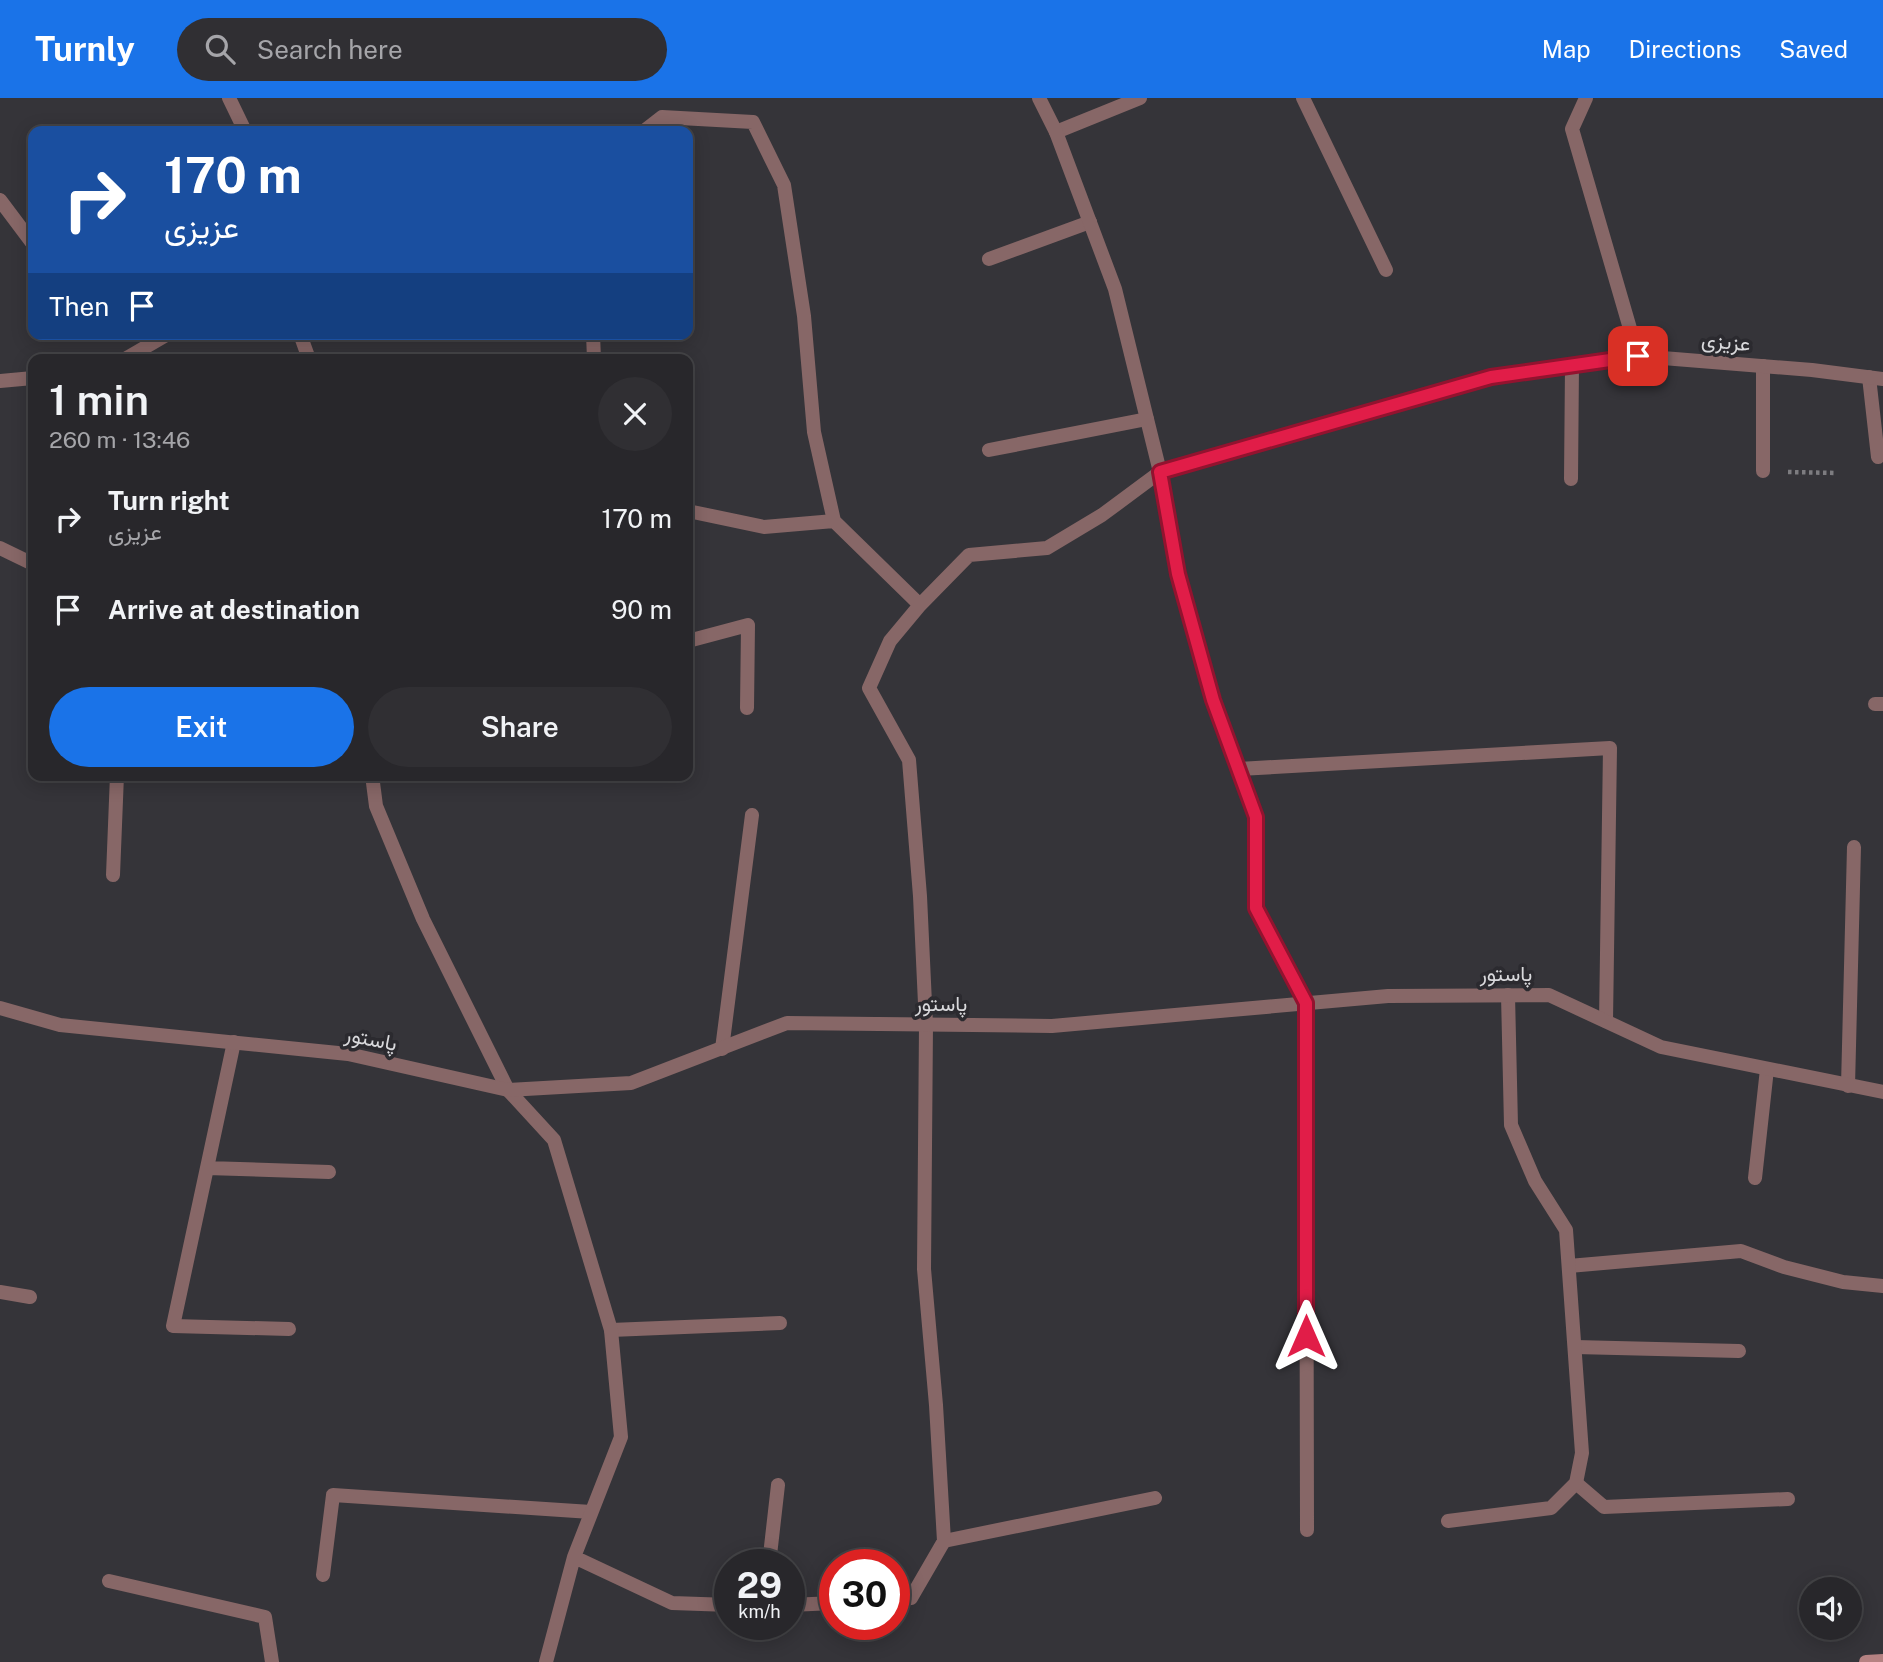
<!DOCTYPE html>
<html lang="en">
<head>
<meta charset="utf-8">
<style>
  :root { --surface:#28272b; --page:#302f33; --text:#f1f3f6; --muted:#a5a5a9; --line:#444447; --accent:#1a73e8 }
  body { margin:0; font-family:"Public Sans",Vazirmatn,sans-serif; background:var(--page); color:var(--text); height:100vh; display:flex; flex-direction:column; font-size:26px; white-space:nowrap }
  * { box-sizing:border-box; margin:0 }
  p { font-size:23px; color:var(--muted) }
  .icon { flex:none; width:38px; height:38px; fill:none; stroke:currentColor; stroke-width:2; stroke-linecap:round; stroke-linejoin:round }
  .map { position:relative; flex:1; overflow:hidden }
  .drawer { position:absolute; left:28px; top:256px; width:665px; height:427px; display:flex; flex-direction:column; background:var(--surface); border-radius:14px; box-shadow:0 4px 18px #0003,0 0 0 2px var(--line) }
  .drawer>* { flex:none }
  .top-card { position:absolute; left:28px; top:28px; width:665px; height:214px; border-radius:14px; box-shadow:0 4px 18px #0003,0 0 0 2px var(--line); background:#1a4fa0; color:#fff; overflow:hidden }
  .fabs { position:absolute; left:1799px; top:1479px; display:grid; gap:14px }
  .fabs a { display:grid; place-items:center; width:63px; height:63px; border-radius:50%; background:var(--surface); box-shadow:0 4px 18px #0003,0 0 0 2px var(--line); font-size:35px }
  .speed { position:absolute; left:714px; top:1451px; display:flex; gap:14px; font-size:35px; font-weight:700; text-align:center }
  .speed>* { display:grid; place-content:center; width:91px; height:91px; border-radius:50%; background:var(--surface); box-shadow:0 4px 18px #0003,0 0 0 2px var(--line); line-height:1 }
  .speed small { font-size:18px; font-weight:400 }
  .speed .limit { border:10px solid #d22; background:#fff; color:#111 }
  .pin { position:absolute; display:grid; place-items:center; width:60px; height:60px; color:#fff; margin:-30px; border-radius:14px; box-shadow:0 4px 10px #0006 }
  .me { position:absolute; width:77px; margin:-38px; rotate:0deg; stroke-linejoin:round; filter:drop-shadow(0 0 5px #0008) }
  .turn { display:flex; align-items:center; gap:24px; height:147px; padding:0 21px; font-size:32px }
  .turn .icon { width:91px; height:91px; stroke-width:2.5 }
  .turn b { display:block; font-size:49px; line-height:60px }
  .then { display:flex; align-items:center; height:66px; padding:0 21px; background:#0003; gap:14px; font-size:26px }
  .round { display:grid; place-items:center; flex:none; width:74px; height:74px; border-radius:37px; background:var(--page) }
  .overview { display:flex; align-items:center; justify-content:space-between; height:119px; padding:0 21px }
  h1 { font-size:42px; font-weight:600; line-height:52px }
  .primary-button { display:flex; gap:14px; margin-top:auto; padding:14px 21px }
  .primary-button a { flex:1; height:80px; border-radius:42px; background:var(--accent); color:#fff; font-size:28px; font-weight:600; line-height:80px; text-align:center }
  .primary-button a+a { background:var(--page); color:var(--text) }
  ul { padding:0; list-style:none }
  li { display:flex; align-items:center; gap:21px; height:91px; padding:0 21px }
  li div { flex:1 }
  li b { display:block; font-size:26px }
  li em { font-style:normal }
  header { display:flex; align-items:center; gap:42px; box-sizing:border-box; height:98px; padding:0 35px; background:var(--accent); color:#fff }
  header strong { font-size:33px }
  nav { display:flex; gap:38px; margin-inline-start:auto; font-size:24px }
  .search { width:490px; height:63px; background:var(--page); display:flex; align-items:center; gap:18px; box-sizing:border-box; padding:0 24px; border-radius:38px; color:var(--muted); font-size:26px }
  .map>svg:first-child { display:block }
</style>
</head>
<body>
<header>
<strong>Turnly</strong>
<div class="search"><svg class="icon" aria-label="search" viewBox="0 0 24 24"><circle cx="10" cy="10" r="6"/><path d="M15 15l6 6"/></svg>Search here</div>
<nav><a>Map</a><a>Directions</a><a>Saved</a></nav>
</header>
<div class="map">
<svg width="1883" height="1564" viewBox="0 0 1883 1564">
  <rect width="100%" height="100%" fill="#353439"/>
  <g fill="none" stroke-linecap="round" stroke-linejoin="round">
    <path stroke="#7d7c80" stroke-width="4.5" stroke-dasharray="3.5 3.5" stroke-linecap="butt" d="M1788 374 1837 375"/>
    <path stroke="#876767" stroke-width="14" d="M1303 0 1386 172
      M1056 34 1140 0
      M0 102 33 146
      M989 161 1090 124
      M1869 279 1878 359
      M989 352 1147 321
      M1763 373V268
      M1571 381 1572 267
      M1875 606H1883
      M113 777 117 677
      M234 944 173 1228 289 1231
      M722 951 752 717
      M1848 988 1854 749
      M207 1070 329 1074
      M1755 1080 1767 971
      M1569 1168 1741 1153 1784 1169 1843 1184 1883 1188
      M0 1194 30 1199
      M611 1232 780 1225
      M1575 1249 1739 1253
      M1576 1385 1604 1409 1788 1401
      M944 1443 1155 1400
      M769 1466 778 1387
      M323 1477 333 1397 591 1414
      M109 1483 265 1519 272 1564"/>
    <path stroke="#876767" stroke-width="14" d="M229 0 245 33
      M1039 0 1056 34 1115 191 1160 374 1178 476 1213 602 1257 719 1256 810 1306 905 1307 1432
      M1586 0 1572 31 1638 258
      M644 33 662 19 753 24 784 87 804 218 814 334 834 423 920 507
      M300 236 309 261
      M593 236 594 261
      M125 261 168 236
      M0 283 33 280
      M688 413 764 429 834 423
      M0 450 33 466
      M688 543 748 527 747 610
      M1239 671 1610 650 1606 923
      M372 677 376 708 423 821 508 992 554 1042 611 1232 621 1339 574 1459 546 1564
      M1448 1423 1551 1410 1576 1385 1582 1355 1566 1132 1535 1083 1511 1027 1508 897
      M574 1459 672 1505 730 1507
      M894 1501 911 1500 944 1443 936 1307 924 1171 926 927 920 798 909 662 869 590 890 543 920 507 969 457 1047 450 1102 417 1160 374 1491 279 1638 258 1812 272 1883 281
      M789 1507 835 1505"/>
    <path stroke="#876767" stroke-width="14" d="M0 910 60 927 348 956 508 992 631 985 787 925 1052 928 1388 898 1549 897 1661 949 1883 994"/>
    <path stroke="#b58282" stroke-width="14" d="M1866 1564 1883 1563"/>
  </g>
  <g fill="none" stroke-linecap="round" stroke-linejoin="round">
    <defs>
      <path id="route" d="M1306 1238V905L1256 810V719L1213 602 1178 476 1160 374 1491 279 1638 258"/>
    </defs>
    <use href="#route" stroke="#92132f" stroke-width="18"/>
    <use href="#route" stroke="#e11d48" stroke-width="12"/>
  </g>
  <g text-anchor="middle" stroke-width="7" stroke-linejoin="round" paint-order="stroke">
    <g font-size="21" fill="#d9d9dc" stroke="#2b2a2f">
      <text transform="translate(1726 244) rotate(5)" y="7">عزیزی</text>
      <text x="1506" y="883">پاستور</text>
      <text x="941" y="913">پاستور</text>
      <text transform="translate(371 941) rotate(11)" y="7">پاستور</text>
    </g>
  </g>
</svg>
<div class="fabs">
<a><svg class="icon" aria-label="sound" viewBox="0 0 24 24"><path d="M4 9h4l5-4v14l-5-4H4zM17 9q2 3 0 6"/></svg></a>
</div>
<div class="speed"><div>29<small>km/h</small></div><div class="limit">30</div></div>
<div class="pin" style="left:1638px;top:258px;background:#d93025"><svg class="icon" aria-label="arrive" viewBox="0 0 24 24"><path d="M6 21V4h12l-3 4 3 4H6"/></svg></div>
<svg class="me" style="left:1306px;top:1238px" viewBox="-20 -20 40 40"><path d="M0-17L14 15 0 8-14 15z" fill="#e11d48" stroke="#fff" stroke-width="4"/></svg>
<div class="top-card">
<div class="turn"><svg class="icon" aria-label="right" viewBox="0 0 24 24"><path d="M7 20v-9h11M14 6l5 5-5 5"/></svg><div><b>170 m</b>عزیزی</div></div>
<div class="then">Then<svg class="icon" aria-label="arrive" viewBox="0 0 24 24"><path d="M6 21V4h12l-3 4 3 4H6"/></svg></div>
</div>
<section class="drawer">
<div class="overview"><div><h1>1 min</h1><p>260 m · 13:46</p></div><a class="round"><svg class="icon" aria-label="close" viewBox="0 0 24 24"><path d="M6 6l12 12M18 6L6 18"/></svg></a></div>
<ul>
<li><svg class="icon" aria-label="right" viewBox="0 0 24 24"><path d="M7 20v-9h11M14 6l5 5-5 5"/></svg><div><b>Turn right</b><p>عزیزی</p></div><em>170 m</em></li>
<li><svg class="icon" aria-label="arrive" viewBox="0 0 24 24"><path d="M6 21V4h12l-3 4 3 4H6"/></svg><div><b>Arrive at destination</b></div><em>90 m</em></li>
</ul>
<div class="primary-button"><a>Exit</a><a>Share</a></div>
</section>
</div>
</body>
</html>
